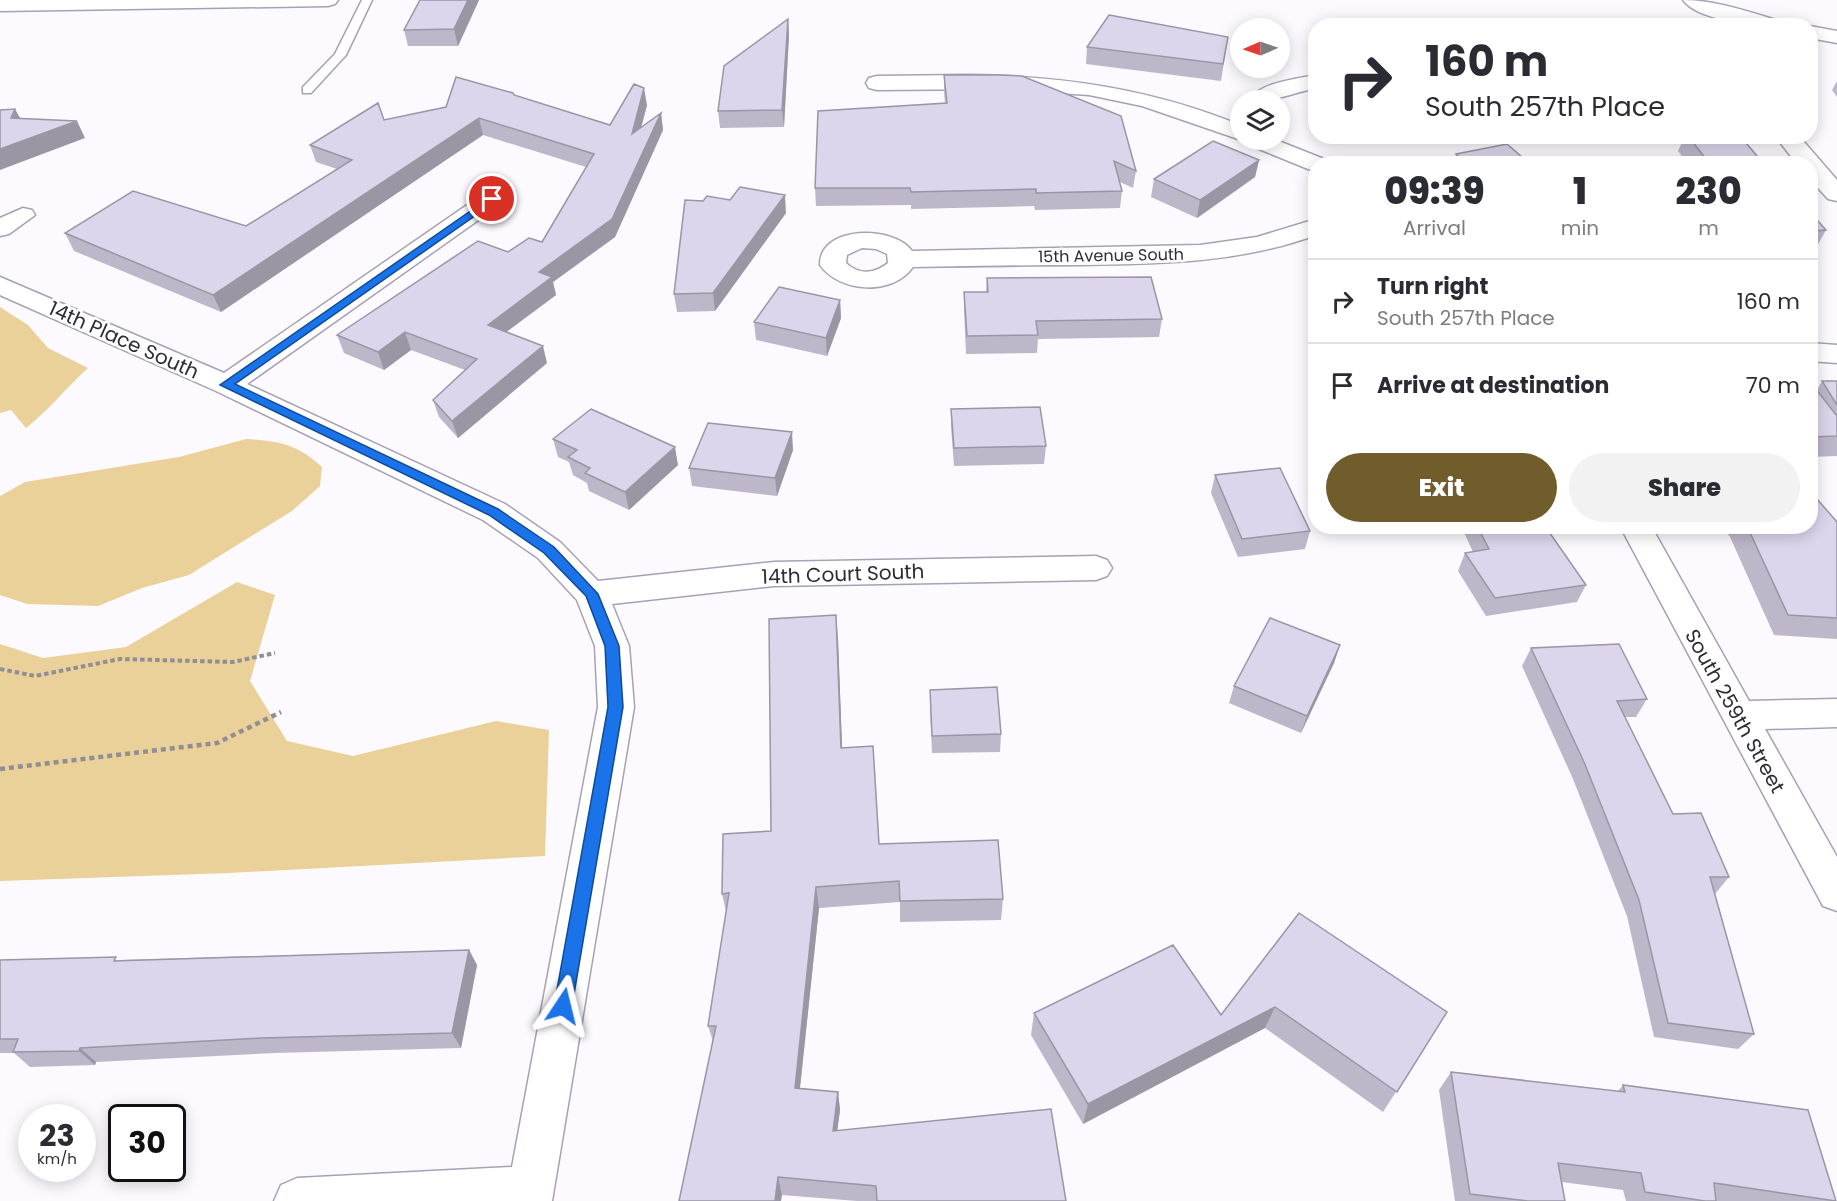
<!DOCTYPE html>
<html lang="en">
<head>
<meta charset="utf-8">
<style>
  :root { --surface:#fff; --page:#f2f2f3; --text:#2b2b33; --muted:#7c7c81; --line:#e1e1e2; --accent:#715c2b }
  body { margin:0; font-family:Poppins,sans-serif; background:var(--page); color:var(--text); height:100vh; display:flex; flex-direction:column; font-size:22px; white-space:nowrap }
  * { box-sizing:border-box; margin:0 }
  p { font-size:20px; color:var(--muted) }
  .icon { flex:none; width:33px; height:33px; fill:none; stroke:currentColor; stroke-width:2; stroke-linecap:round; stroke-linejoin:round }
  .map { position:relative; flex:1; overflow:hidden }
  .details { position:absolute; left:1308px; top:156px; width:510px; height:378px; display:flex; flex-direction:column; background:var(--surface); border-radius:24px; box-shadow:0 3px 15px #0003 }
  .details>* { flex:none }
  .hud { position:absolute; left:1308px; top:18px; width:510px; height:126px; border-radius:24px; box-shadow:0 3px 15px #0003; background:#fff; color:var(--text); overflow:hidden }
  .needle { width:39px; rotate:268deg }
  .controls { position:absolute; left:1230px; top:18px; display:grid; gap:12px }
  .controls a { display:grid; place-items:center; width:60px; height:60px; border-radius:50%; background:var(--surface); box-shadow:0 3px 15px #0003; font-size:30px }
  .speed { position:absolute; left:18px; top:1104px; display:flex; gap:12px; font-size:30px; font-weight:700; text-align:center }
  .speed>* { display:grid; place-content:center; width:78px; height:78px; border-radius:50%; background:var(--surface); box-shadow:0 3px 15px #0003; line-height:1 }
  .speed small { font-size:15px; font-weight:400 }
  .speed .limit { border:3px solid #111; border-radius:9px; background:#fff; color:#111 }
  .pin { position:absolute; display:grid; place-items:center; width:51px; height:51px; color:#fff; margin:-26px; border:3px solid #fff; border-radius:50%; box-shadow:0 2px 6px #0007 }
  .me { position:absolute; width:66px; margin:-33px; rotate:10deg; stroke-linejoin:round; filter:drop-shadow(0 0 4px #0008) }
  .turn { display:flex; align-items:center; gap:21px; height:126px; padding:0 18px; font-size:27px }
  .turn .icon { width:78px; height:78px; stroke-width:2.5 }
  .turn b { display:block; font-size:42px; line-height:51px }
  .eta { display:flex; justify-content:space-evenly; align-items:center; height:102px; text-align:center }
  .eta b { font-size:36px; font-weight:800; line-height:42px }
  .cta { display:flex; gap:12px; margin-top:auto; padding:12px 18px }
  .cta a { flex:1; height:69px; border-radius:36px; background:var(--accent); color:#fff; font-size:24px; font-weight:800; line-height:69px; text-align:center }
  .cta a+a { background:var(--page); color:var(--text) }
  ul { padding:0; list-style:none }
  li { display:flex; align-items:center; gap:18px; height:84px; padding:0 18px; border-top:2px solid var(--line) }
  li div { flex:1 }
  li b { display:block; font-size:22px }
  li em { font-style:normal }
  .map>svg:first-child { display:block }
</style>
</head>
<body>
<div class="map">
<svg width="1837" height="1201" viewBox="0 0 1837 1201">
  <rect width="100%" height="100%" fill="#fcfafe"/>
  <path fill="#ead199" d="M0 307 28 325 48 348 88 368C66 388 49 410 26 428L11 410 0 413Z
    M246 439C279 441 297 444 322 467L320 486 292 511 189 575 142 588 98 606 27 604 0 595V496L25 482 179 457Z
    M237 582 275 595 250 681 287 741 353 756 496 721 549 730 545 856 229 873 0 881V644L43 658 126 647Z"/>
  <g fill="none" stroke-linecap="round" stroke-linejoin="round">
    <defs>
      <path id="service" d="M362 0H372L346 55 311 93H303V87L335 54Z"/>
      <path id="minor" d="M968 75C1063 76 1151 89 1240 125L1241 140 1142 106 1089 95 998 89 877 90 869 88 866 83 869 78 877 76Z
        M1316 75V88C1292 93 1273 103 1249 100 1261 82 1296 79 1316 75Z
        M1775 136H1799L1837 180V201L1828 199 1810 179V164H1797Z
        M1246 140H1276L1324 159 1327 164H1316V171L1308 169 1249 145Z
        M492 192 501 194 504 199 501 204 247 384 505 504 560 542 598 581 774 562 1096 556 1107 560 1112 568 1107 576 1096 580 774 586 612 604 629 646 634 707 552 1201H274L281 1185 297 1178 512 1167 598 707 595 646 577 600 538 558 483 520 216 391 0 295V277L224 373 483 194Z
        M23 208 32 210 35 215 9 234 0 236V218Z
        M1316 219V235C1240 263 1161 264 1082 265 1025 265 969 266 913 267 893 296 840 293 820 265 819 225 894 225 912 251L1200 245 1257 237ZM862 248 876 249 887 254 888 263C874 274 859 275 846 263L847 255Z
        M1810 343 1837 345V363L1810 361Z
        M1620 526H1651L1749 701 1837 699V727L1765 729 1837 857V911L1823 906Z"/>
      <path id="secondary" d="M0 0H338L335 4 328 6 0 11Z
        M1683 0C1717 0 1751 13 1784 22L1787 26C1762 26 1698 22 1683 0Z
        M1810 26 1837 31V43L1810 38Z"/>
    </defs>
    <use href="#service" stroke="#a8a0b5" stroke-width="3"/>
    <use href="#minor" stroke="#a8a0b5" stroke-width="3"/>
    <use href="#secondary" stroke="#a8a0b5" stroke-width="3"/>
    <path stroke="#918e94" stroke-width="4" stroke-dasharray="4.5 3" stroke-linecap="butt" d="M0 669 35 676 120 659 233 662 275 653"/>
    <path stroke="#918e94" stroke-width="4.5" stroke-dasharray="5 4" stroke-linecap="butt" d="M0 769 217 743 281 712"/>
    <use href="#service" fill="#fff" fill-rule="evenodd"/>
    <use href="#minor" fill="#fff" fill-rule="evenodd"/>
    <use href="#secondary" fill="#fff" fill-rule="evenodd"/>
  </g>
  <path fill="#beb7ca" d="M420 0H479L458 46H408L404 30Z
    M788 19 789 35 784 127 720 128 718 111Z
    M1228 37 1221 81 1086 64 1087 47Z
    M944 75 1136 171 1133 188 1120 182 1122 191 1120 208 1035 210 1034 206 911 209V205L816 206 815 188 945 104 944 92Z
    M1837 81V97L1832 90Z
    M514 95 610 125 647 105 641 128 661 113 663 130 615 237 553 282 556 295 506 332 547 363 458 438 439 417 433 400 465 370 411 350 384 370 344 353 337 335 542 242 586 167 483 135 221 312 74 251 65 233 246 226 337 169 316 162 310 145 384 120Z
    M1685 136H1740L1764 164H1688L1678 151Z
    M1456 154 1530 164H1453Z
    M1259 160 1255 177 1197 218 1151 197 1154 179Z
    M1810 212 1826 230 1816 248H1810Z
    M786 213 715 311 677 312 674 294Z
    M987 278 1162 319 1159 337 1038 339 1037 353 966 354 964 310V292H986Z
    M840 300 841 318 827 356 756 340 754 322Z
    M1822 381H1837V456L1810 457V388L1817 390Z
    M951 409 1046 446 1044 464 954 466 951 427Z
    M553 439 678 465 629 510 589 491 587 483 573 475 569 462 558 457Z
    M793 450 777 496 692 486 689 468Z
    M1215 475 1310 531 1305 549 1238 557 1211 493Z
    M1837 522V639L1774 635 1730 537 1722 526H1810Z
    M1461 526H1545L1586 585 1577 602 1486 616 1458 571 1465 553 1473 552Z
    M838 639 842 748 879 844 1003 899 1001 920 900 922V902L819 908 800 1088 838 1092 840 1110 837 1130 1066 1201H857L782 1195 713 1041 708 1026 726 911 722 894 771 831Z
    M1340 645 1334 663 1301 733 1229 703 1234 686Z
    M1531 648 1647 699 1636 717H1625L1673 814 1729 877 1715 894 1754 1034 1738 1049 1654 1037 1627 916 1573 779 1522 666Z
    M930 690 1001 734 1000 752 932 753 930 707Z
    M1299 913 1447 1012 1383 1112 1265 1028 1083 1124 1031 1035 1034 1013 1221 1015Z
    M469 950 477 965 461 1048 274 1053 96 1062 95 1065 30 1067 14 1053H0V960H119Z
    M1451 1072 1618 1091 1623 1085 1836 1201H1626L1623 1190 1562 1182 1565 1201H1455L1439 1090Z"/>
  <path fill="#9b95a4" d="M468 0H479L458 46 454 29Z
    M788 19 789 35 784 127 782 110Z
    M644 88 647 105 635 151 632 134Z
    M15 109 24 125 11 118Z
    M661 113 663 130 615 237 553 282 556 295 493 342 488 325 539 272Z
    M479 118 483 135 221 312 213 295Z
    M77 121 85 138 0 170V149Z
    M1259 160 1255 177 1197 218 1200 200Z
    M785 195 786 213 715 311 713 293Z
    M840 300 841 318 827 356 826 338Z
    M405 332 411 350 384 370 378 352Z
    M543 346 547 363 458 438 452 421Z
    M792 432 793 450 777 496 775 478Z
    M675 447 678 465 629 510 625 492Z
    M836 615 838 639 843 771 841 748Z
    M1340 645 1334 663 1301 733 1307 716Z
    M816 887 819 908 798 1106 795 1088Z
    M469 950 477 965 461 1048 452 1033Z
    M1275 1007 1265 1028 1083 1124 1088 1104Z
    M80 1048 96 1062 95 1065 79 1051Z
    M838 1092 840 1110 835 1149 833 1131Z
    M778 1177 782 1195 781 1201H775Z"/>
  <path fill="#ddd5eb" stroke="#9b95a4" stroke-width="1.5" d="M420 0H468L454 29 404 30Z
    M1109 15 1228 37 1223 64 1087 47Z
    M788 19 782 110 718 111 724 66Z
    M1627 22 1634 26H1619Z
    M944 75H999L1022 76 1121 116 1136 171 1114 161 1122 191 1036 193V189L911 192 910 188H815L818 111 947 103Z
    M456 77 513 93 514 95 610 125 634 84 644 88 632 134 661 113 612 219 539 272 552 277 488 325 543 346 452 421 433 400 477 359 405 332 378 352 337 335 478 241 508 252 529 238 542 242 594 154 479 118 213 295 65 233 133 191 246 226 352 160 310 145 378 103 384 120 446 107Z
    M15 109 11 118 77 121 0 149V110Z
    M1688 136H1740L1764 164H1710Z
    M1213 141 1259 160 1200 200 1154 179Z
    M1507 144 1530 164H1467L1456 154Z
    M740 187 785 195 713 293 674 294 685 200 703 201 707 196 730 200Z
    M1810 212 1826 230 1810 231Z
    M1151 277 1162 319 1036 321 1038 335 967 336 964 292H988L987 278Z
    M779 287 840 300 826 338 754 322Z
    M1822 381H1837V405Z
    M1810 388H1815L1837 416V436L1810 437Z
    M1040 407 1046 446 954 448 951 409Z
    M591 409 675 447 625 492 585 473 590 468 568 457 577 450 553 439Z
    M708 423 792 432 775 478 689 468Z
    M1280 468 1310 531 1242 539 1215 475Z
    M1810 491 1837 522V618L1788 615 1747 526H1810Z
    M1477 526H1545L1586 585 1495 598 1465 553 1489 549Z
    M836 615 841 748 873 746 879 844 998 840 1003 899 900 901 899 881 816 887 795 1088 838 1092 833 1131 1051 1109 1066 1201H877L876 1186 778 1177 775 1201H679L716 1026H708L729 893 722 894 723 834 771 831 769 619Z
    M1270 618 1340 645 1307 716 1234 686Z
    M1619 644 1647 699 1617 701 1673 814 1701 813 1729 877H1710L1754 1034 1668 1023 1639 900 1584 762 1531 648Z
    M997 687 1001 734 932 736 930 690Z
    M1299 913 1447 1012 1397 1092 1275 1007 1088 1104 1034 1013 1173 945 1221 1015Z
    M469 950 452 1033 261 1038 80 1048 79 1051 13 1052 18 1039H0V960L116 957 114 961Z
    M1451 1072 1625 1092 1623 1085 1808 1110 1836 1201 1714 1183 1716 1201H1705L1645 1192 1641 1173 1558 1163 1565 1201H1528L1470 1194Z"/>
  <path fill="#1a73e8" stroke="#114b97" stroke-width="1.5" d="M492 196 496 197V201L235 384 498 509 554 547 598 594 619 646 623 707 572 1006 569 1011 563 1014 557 1011 554 1006 608 707 605 646 586 596 544 553 489 515 220 385Z"/>
  <g text-anchor="middle" stroke-width="5" stroke-linejoin="round" paint-order="stroke">
    <g font-size="16" fill="#2e2b33" stroke="#fff">
      <text transform="translate(1111 255) rotate(-1)" y="6">15th Avenue South</text>
    </g>
    <g font-size="20" fill="#2e2b33" stroke="#fff">
      <text transform="translate(124 340) rotate(24)" y="7">14th Place South</text>
      <text transform="translate(843 574) rotate(-2)" y="7">14th Court South</text>
      <text transform="translate(1735 711) rotate(61)" y="7">South 259th Street</text>
    </g>
  </g>
</svg>
<div class="controls">
<a><svg class="needle" viewBox="-14 -14 28 28"><path d="M0-13l5 13h-10z" fill="#e53935"/><path d="M0 13l5-13h-10z" fill="#7c7c81"/></svg></a>
<a><svg class="icon" aria-label="layers" viewBox="0 0 24 24"><path d="M12 4l9 5-9 5-9-5zM3 14l9 5 9-5"/></svg></a>
</div>
<div class="speed"><div>23<small>km/h</small></div><div class="limit">30</div></div>
<div class="pin" style="left:492px;top:199px;background:#d93025"><svg class="icon" aria-label="arrive" viewBox="0 0 24 24"><path d="M6 21V4h12l-3 4 3 4H6"/></svg></div>
<svg class="me" style="left:563px;top:1006px" viewBox="-20 -20 40 40"><path d="M0-17L14 15 0 8-14 15z" fill="#1a73e8" stroke="#fff" stroke-width="4"/></svg>
<div class="hud">
<div class="turn"><svg class="icon" aria-label="right" viewBox="0 0 24 24"><path d="M7 20v-9h11M14 6l5 5-5 5"/></svg><div><b>160 m</b>South 257th Place</div></div>
</div>
<section class="details">
<div class="eta">
<div><b>09:39</b><p>Arrival</p></div>
<div><b>1</b><p>min</p></div>
<div><b>230</b><p>m</p></div>
</div>
<ul>
<li><svg class="icon" aria-label="right" viewBox="0 0 24 24"><path d="M7 20v-9h11M14 6l5 5-5 5"/></svg><div><b>Turn right</b><p>South 257th Place</p></div><em>160 m</em></li>
<li><svg class="icon" aria-label="arrive" viewBox="0 0 24 24"><path d="M6 21V4h12l-3 4 3 4H6"/></svg><div><b>Arrive at destination</b></div><em>70 m</em></li>
</ul>
<div class="cta"><a>Exit</a><a>Share</a></div>
</section>
</div>
</body>
</html>
